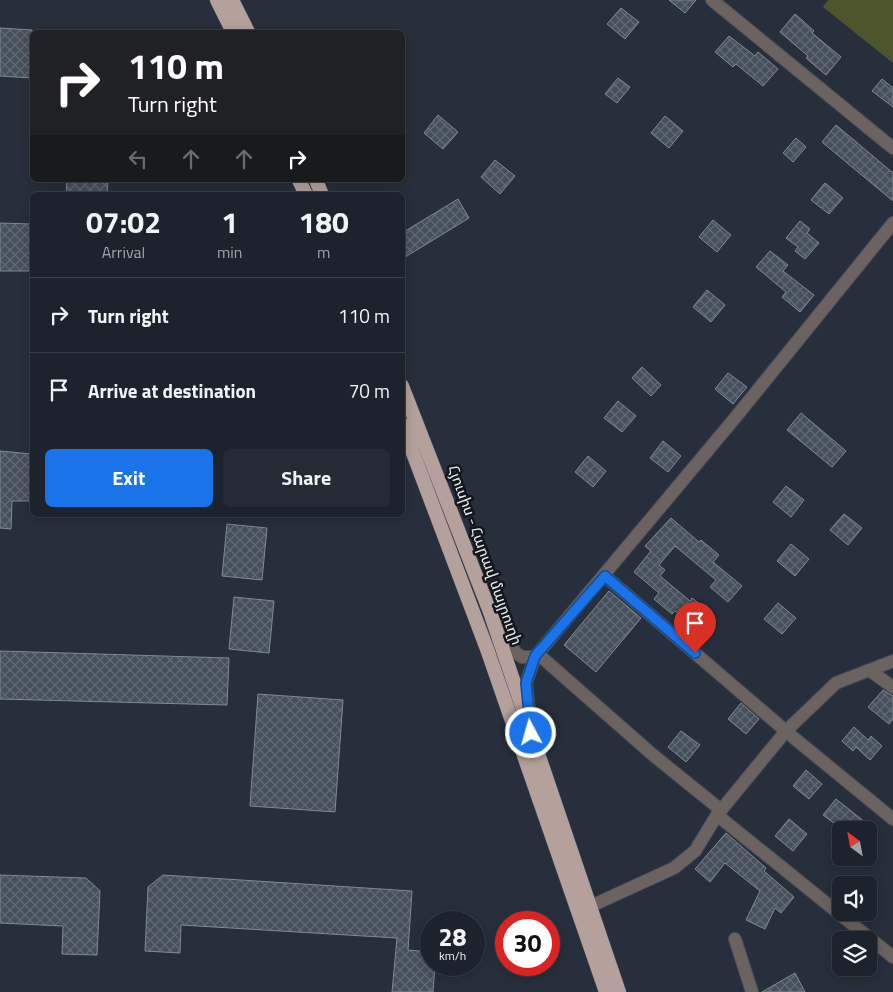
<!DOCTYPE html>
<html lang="en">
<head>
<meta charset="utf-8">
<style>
  :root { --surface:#1c232c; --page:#252b34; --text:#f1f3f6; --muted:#a0a4a9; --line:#3a4048; --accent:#1a73e8 }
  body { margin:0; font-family:"Titillium Web","Noto Sans Armenian",sans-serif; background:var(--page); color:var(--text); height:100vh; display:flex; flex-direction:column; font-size:19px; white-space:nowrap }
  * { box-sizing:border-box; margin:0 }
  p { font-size:16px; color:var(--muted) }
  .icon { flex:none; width:28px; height:28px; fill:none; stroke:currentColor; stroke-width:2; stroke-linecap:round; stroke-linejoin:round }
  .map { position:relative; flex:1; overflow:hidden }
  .details { position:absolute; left:30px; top:192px; width:375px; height:325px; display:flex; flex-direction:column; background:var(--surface); border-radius:8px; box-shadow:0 2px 12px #0003,0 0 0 1px var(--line) }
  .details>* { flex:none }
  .hud { position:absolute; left:30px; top:30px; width:375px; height:152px; border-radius:8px; box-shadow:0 2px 12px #0003,0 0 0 1px var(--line); background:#202124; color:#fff; overflow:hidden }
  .needle { width:32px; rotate:328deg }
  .buttons { position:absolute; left:832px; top:821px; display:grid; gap:10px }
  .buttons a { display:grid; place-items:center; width:45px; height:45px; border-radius:8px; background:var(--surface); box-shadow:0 2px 12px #0003,0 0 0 1px var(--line); font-size:25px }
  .speed { position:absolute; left:420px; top:911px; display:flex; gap:10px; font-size:25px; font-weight:700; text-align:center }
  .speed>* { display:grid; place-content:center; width:65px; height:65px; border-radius:50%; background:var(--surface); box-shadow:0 2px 12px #0003,0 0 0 1px var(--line); line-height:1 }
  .speed small { font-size:12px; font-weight:400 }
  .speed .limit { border:8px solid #d22; background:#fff; color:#111 }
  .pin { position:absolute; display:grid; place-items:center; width:42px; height:42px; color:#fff; margin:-51px -21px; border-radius:50% 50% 50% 0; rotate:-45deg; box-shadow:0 0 5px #0007 }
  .pin .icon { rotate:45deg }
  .me { position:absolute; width:55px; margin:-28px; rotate:354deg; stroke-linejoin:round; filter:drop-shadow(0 0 4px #0008) }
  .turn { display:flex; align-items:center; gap:18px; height:105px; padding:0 15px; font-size:22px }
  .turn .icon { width:65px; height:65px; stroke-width:2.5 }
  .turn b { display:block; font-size:35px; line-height:42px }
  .lanes { display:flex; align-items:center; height:48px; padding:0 15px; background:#0003; justify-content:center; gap:25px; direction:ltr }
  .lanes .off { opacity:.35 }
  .eta { display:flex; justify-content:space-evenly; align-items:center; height:85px; text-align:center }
  .eta b { font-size:30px; font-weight:700; line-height:35px }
  .action { display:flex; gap:10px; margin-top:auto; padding:10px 15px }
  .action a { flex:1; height:58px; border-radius:8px; background:var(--accent); color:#fff; font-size:20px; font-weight:700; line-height:58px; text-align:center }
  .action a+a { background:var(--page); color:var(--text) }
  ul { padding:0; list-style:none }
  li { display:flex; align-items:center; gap:15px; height:75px; padding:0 15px; border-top:1px solid var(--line) }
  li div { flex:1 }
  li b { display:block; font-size:19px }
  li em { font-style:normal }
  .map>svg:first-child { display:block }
</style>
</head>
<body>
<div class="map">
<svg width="893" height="992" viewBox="0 0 893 992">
  <defs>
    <pattern id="building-cross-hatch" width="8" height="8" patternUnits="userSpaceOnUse" patternTransform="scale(1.25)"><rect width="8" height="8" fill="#46505d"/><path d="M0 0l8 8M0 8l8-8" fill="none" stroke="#616975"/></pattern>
  </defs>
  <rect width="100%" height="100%" fill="#262f3b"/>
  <path fill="#4e552d" d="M828 0H893V63L823 7Z"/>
  <path fill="url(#building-cross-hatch)" stroke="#7f8a98" d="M669 0H696L685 13Z
    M621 8 639 22 625 39 607 24Z
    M795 14 814 31 812 33 841 57 826 75 806 58 808 56 780 32Z
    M0 28 32 30V78L0 76Z
    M729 36 755 56 758 52 778 69 763 86 736 64 733 67 715 52Z
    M618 78 630 87 617 103 605 94Z
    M882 79 893 88V107L872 91Z
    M438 115 458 132 443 149 424 133Z
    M665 116 683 131 669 148 651 133Z
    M836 125 893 173V201L822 142Z
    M796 138 806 147 793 162 783 153Z
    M495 160 515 176 500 194 481 177Z
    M67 180H108L107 195H66Z
    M825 183 843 198 829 214 811 200Z
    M458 199 469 218 402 259V233Z
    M713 220 731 235 717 252 699 237Z
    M800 221 810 229 807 233 819 243 805 259 795 251 798 247 786 238Z
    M0 223 32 224V271H0Z
    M770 251 788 265 783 271 814 295 800 312 782 297 786 292 756 267Z
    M707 290 725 305 711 322 693 307Z
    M642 367 661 385 651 396 632 378Z
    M728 373 747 387 733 404 715 389Z
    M618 401 636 416 622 432 604 418Z
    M801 413 846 451 832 467 787 430Z
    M663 441 681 456 668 472 650 458Z
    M0 451 32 454V501H12L11 529 0 528Z
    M588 456 606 471 593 487 575 472Z
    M786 486 804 500 791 517 773 502Z
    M844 514 862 528 848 545 830 530Z
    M671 518 699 542 701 540 719 555 713 562 742 586 728 602 710 587 716 580 675 546 659 565 665 570 660 576 690 601 692 598 710 612 697 629 675 611 672 614 654 599 659 593 634 572 651 551 645 546Z
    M227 524 267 528 262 580 222 576Z
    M791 544 809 559 795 576 777 561Z
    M609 591 641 618 596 672 564 645Z
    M234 597 274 601 269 653 229 649Z
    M778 603 796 618 782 634 764 619Z
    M0 651 229 658 227 705 0 699Z
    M883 690 893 696V719L889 724 868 707Z
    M258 694 343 700 335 812 250 806Z
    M741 703 759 719 746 734 728 719Z
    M854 727 868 740 871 736 882 746 870 760 856 747 853 751 842 741Z
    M681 731 700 745 686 762 668 747Z
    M806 770 822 784 809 799 793 786Z
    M836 799 865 822 859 830H843L823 815Z
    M789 819 807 834 793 851 775 836Z
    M726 833 766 868 764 871 794 897 781 913 775 908 765 929 746 920 760 891 725 863 710 882 695 869Z
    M0 875 86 878 100 891 97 955 62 954 63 926 0 923Z
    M163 875 412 891 408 950 431 952V965H435L433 992H392L397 938 181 925 180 953 145 951 148 887Z
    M795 973 805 992H762Z"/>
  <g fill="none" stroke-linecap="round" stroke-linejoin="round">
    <defs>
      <path id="minor" d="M712 0 893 148
        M605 576 794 738 893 819
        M497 624 516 653 522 657H535
        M538 654 653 755 721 810
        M893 661 836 683 786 731 717 815 893 957
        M869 670 893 687
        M530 720 526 683 535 657 735 418 893 223
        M591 906 674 868 695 851 717 815
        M735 939 752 992"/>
      <path id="trunk" d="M217 0 233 32
        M232 0 248 32
        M299 180 306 195
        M316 180 322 195
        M402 386 490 612 619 992
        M402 424 487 649 606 992"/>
    </defs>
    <use href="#minor" stroke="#454d59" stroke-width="14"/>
    <use href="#trunk" stroke="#454d59" stroke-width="15"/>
    <use href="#minor" stroke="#6c6361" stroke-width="12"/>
    <use href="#trunk" stroke="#b4a19c" stroke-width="14"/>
  </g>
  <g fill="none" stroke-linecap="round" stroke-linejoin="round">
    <defs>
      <path id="route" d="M531 733 526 683 535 656 605 576 695 653"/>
    </defs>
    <use href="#route" stroke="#114b97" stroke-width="12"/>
    <use href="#route" stroke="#1a73e8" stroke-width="9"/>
  </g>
  <g text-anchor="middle" stroke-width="5" stroke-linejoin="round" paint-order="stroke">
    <g font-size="15" fill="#e6ecf4" stroke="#13171c">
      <text transform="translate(485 555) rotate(70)" y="5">Հյուսիս - Հարավ մայրուղի</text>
    </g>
  </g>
</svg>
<div class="buttons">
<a><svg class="needle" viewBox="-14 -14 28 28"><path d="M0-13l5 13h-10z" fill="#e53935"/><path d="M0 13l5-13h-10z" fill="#a0a4a9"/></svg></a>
<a><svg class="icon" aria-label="sound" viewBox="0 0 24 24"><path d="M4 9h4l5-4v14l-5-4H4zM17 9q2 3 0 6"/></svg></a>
<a><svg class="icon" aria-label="layers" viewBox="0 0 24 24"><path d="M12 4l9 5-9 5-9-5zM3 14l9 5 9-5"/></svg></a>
</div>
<div class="speed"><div>28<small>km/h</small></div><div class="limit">30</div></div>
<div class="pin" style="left:695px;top:653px;background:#d93025"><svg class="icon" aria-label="arrive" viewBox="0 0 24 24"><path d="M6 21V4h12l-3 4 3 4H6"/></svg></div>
<svg class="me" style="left:531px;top:733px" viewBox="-20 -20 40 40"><circle r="17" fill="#1a73e8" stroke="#fff" stroke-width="3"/><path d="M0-11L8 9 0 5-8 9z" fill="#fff"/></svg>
<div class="hud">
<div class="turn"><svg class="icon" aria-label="right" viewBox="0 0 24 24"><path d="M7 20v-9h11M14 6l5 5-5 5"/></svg><div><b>110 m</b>Turn right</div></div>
<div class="lanes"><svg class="icon off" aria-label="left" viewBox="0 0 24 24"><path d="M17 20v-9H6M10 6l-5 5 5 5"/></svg><svg class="icon off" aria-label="ahead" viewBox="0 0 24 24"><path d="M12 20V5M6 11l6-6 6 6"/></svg><svg class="icon off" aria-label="ahead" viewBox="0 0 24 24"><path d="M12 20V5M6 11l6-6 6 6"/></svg><svg class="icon" aria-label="right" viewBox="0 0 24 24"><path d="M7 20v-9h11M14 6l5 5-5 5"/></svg></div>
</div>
<section class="details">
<div class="eta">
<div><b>07:02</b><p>Arrival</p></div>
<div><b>1</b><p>min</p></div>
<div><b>180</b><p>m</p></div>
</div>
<ul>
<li><svg class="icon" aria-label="right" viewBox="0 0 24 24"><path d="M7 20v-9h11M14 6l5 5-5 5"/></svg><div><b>Turn right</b></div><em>110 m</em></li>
<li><svg class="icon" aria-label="arrive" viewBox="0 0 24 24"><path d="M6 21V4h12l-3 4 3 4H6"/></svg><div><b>Arrive at destination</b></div><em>70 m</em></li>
</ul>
<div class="action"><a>Exit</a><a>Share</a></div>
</section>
</div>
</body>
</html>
